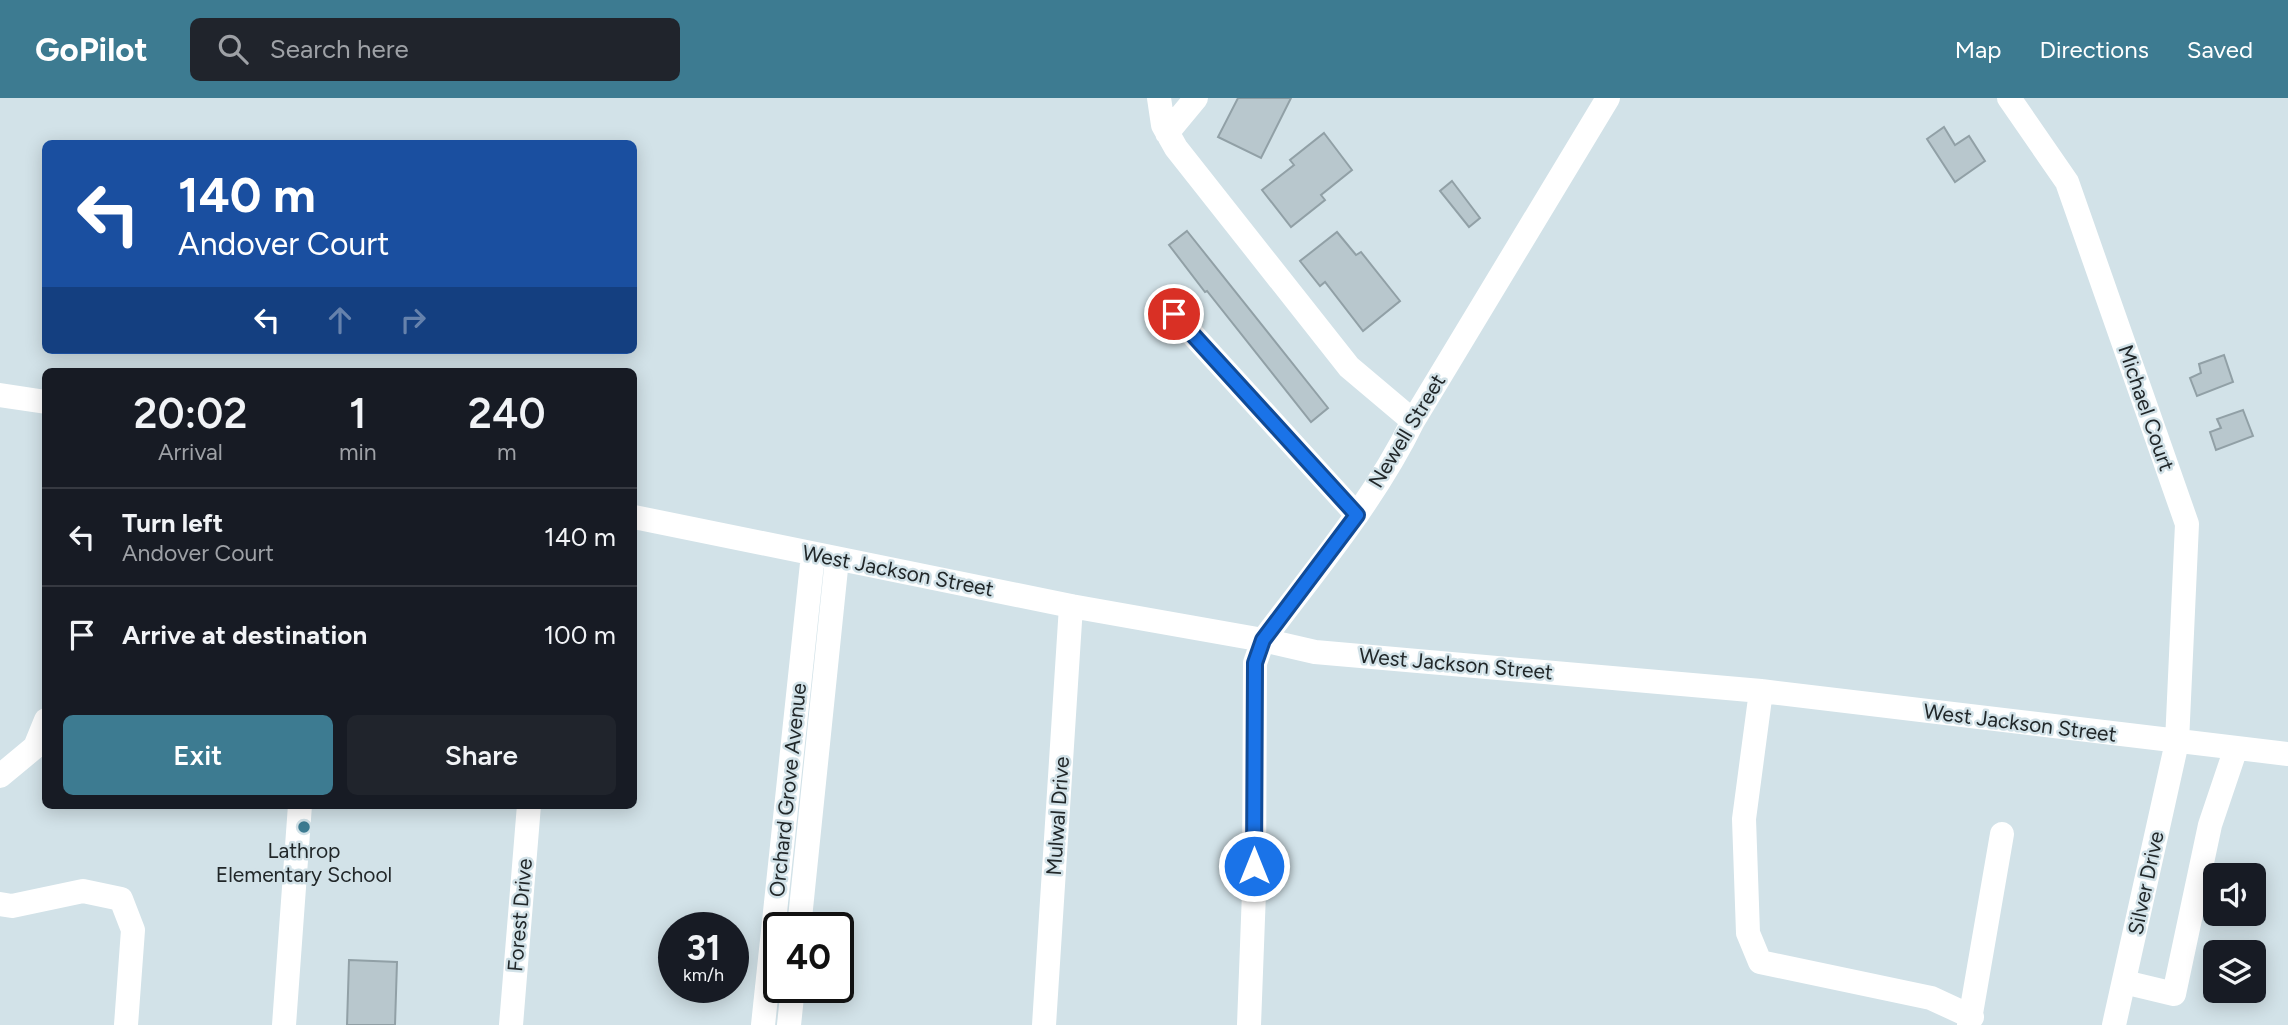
<!DOCTYPE html>
<html lang="en">
<head>
<meta charset="utf-8">
<style>
  :root { --surface:#171b24; --page:#20242c; --text:#f1f3f6; --muted:#9ea1a6; --line:#363941; --accent:#3d7b91 }
  body { margin:0; font-family:Figtree,sans-serif; background:var(--page); color:var(--text); height:100vh; display:flex; flex-direction:column; font-size:26px; white-space:nowrap }
  * { box-sizing:border-box; margin:0 }
  p { font-size:23px; color:var(--muted) }
  .icon { flex:none; width:38px; height:38px; fill:none; stroke:currentColor; stroke-width:2; stroke-linecap:round; stroke-linejoin:round }
  .map { position:relative; flex:1; overflow:hidden }
  .side { position:absolute; left:42px; top:270px; width:595px; height:441px; display:flex; flex-direction:column; background:var(--surface); border-radius:10px; box-shadow:0 4px 18px #0003 }
  .side>* { flex:none }
  .top-card { position:absolute; left:42px; top:42px; width:595px; height:214px; border-radius:10px; box-shadow:0 4px 18px #0003; background:#1a4fa0; color:#fff; overflow:hidden }
  .controls { position:absolute; left:2203px; top:765px; display:grid; gap:14px }
  .controls a { display:grid; place-items:center; width:63px; height:63px; border-radius:10px; background:var(--surface); box-shadow:0 4px 18px #0003; font-size:35px }
  .speed { position:absolute; left:658px; top:814px; display:flex; gap:14px; font-size:35px; font-weight:700; text-align:center }
  .speed>* { display:grid; place-content:center; width:91px; height:91px; border-radius:50%; background:var(--surface); box-shadow:0 4px 18px #0003; line-height:1 }
  .speed small { font-size:18px; font-weight:400 }
  .speed .limit { border:4px solid #111; border-radius:10px; background:#fff; color:#111 }
  .pin { position:absolute; display:grid; place-items:center; width:60px; height:60px; color:#fff; margin:-30px; border:4px solid #fff; border-radius:50%; box-shadow:0 2px 7px #0007 }
  .me { position:absolute; width:77px; margin:-38px; rotate:0deg; stroke-linejoin:round; filter:drop-shadow(0 0 5px #0008) }
  .turn { display:flex; align-items:center; gap:24px; height:147px; padding:0 21px; font-size:32px }
  .turn .icon { width:91px; height:91px; stroke-width:2.5 }
  .turn b { display:block; font-size:49px; line-height:60px }
  .lanes { display:flex; align-items:center; height:66px; padding:0 21px; background:#0003; justify-content:center; gap:35px; direction:ltr }
  .lanes .off { opacity:.35 }
  .eta { display:flex; justify-content:space-evenly; align-items:center; height:119px; text-align:center }
  .eta b { font-size:42px; font-weight:600; line-height:49px }
  .button { display:flex; gap:14px; margin-top:auto; padding:14px 21px }
  .button a { flex:1; height:80px; border-radius:10px; background:var(--accent); color:#fff; font-size:28px; font-weight:600; line-height:80px; text-align:center }
  .button a+a { background:var(--page); color:var(--text) }
  ul { padding:0; list-style:none }
  li { display:flex; align-items:center; gap:21px; height:98px; padding:0 21px; border-top:2px solid var(--line) }
  li div { flex:1 }
  li b { display:block; font-size:26px }
  li em { font-style:normal }
  header { display:flex; align-items:center; gap:42px; box-sizing:border-box; height:98px; padding:0 35px; background:var(--accent); color:#fff }
  header strong { font-size:33px }
  nav { display:flex; gap:38px; margin-inline-start:auto; font-size:24px }
  .search { width:490px; height:63px; background:var(--page); display:flex; align-items:center; gap:18px; box-sizing:border-box; padding:0 24px; border-radius:10px; color:var(--muted); font-size:26px }
  .map>svg:first-child { display:block }
</style>
</head>
<body>
<header>
<strong>GoPilot</strong>
<div class="search"><svg class="icon" aria-label="search" viewBox="0 0 24 24"><circle cx="10" cy="10" r="6"/><path d="M15 15l6 6"/></svg>Search here</div>
<nav><a>Map</a><a>Directions</a><a>Saved</a></nav>
</header>
<div class="map">
<svg width="2288" height="927" viewBox="0 0 2288 927">
  <rect width="100%" height="100%" fill="#d2e2e8"/>
  <path fill="#b8c7cd" stroke="#91a0a6" stroke-width="2" d="M1238 0H1291L1261 60 1218 39Z
    M1944 29 1955 47 1969 38 1985 63 1955 84 1927 41Z
    M1324 35 1352 72 1321 97 1325 102 1291 129 1262 92 1294 67 1290 62Z
    M1452 83 1480 120 1469 129 1440 93Z
    M1187 133 1328 310 1311 324 1207 193 1205 194 1169 147Z
    M1337 134 1356 157 1361 154 1400 203 1363 233 1325 184 1320 188 1300 163Z
    M2224 257 2233 284 2197 298 2190 280 2201 275 2199 266Z
    M2243 312 2253 338 2216 352 2210 334 2221 330 2217 321Z
    M349 862 397 864 395 927H347Z"/>
  <g fill="none" stroke-linecap="round" stroke-linejoin="round">
    <path stroke="#fff" stroke-width="24" d="M1159 0 1163 27 1176 50 1349 269 1413 323
      M2009 0 2067 84 2187 426 2177 644 2114 927
      M1167 35 1196 0
      M1174 216 1357 417
      M0 297 46 304
      M634 419 1071 508 1263 542 1315 554 1761 593 2288 656
      M1761 593 1744 721 1748 835 1760 864 1931 900 1972 919
      M0 678 35 649 46 622
      M0 806 12 808 83 793 121 801 133 832 126 927
      M799 830 837 461
      M2124 884 2174 896 2210 727 2236 650
      M284 927 300 707
      M511 927 529 707
      M763 927 813 456
      M789 927 793 889
      M1044 927 1071 508
      M1249 927 1254 794 1255 565 1263 542C1316 471 1374 403 1413 323L1608 0
      M1969 927 2002 736"/>
  </g>
  <g fill="none" stroke-linecap="round" stroke-linejoin="round">
    <defs>
      <path id="route" d="M1174 216 1357 417 1263 542 1255 565 1254 768"/>
    </defs>
    <use href="#route" stroke="#114b97" stroke-width="18"/>
    <use href="#route" stroke="#1a73e8" stroke-width="12"/>
  </g>
  <circle fill="#3d7b91" stroke="#d2e2e8" stroke-width="2.5" cx="304" cy="729" r="7"/>
  <g text-anchor="middle" stroke-width="5" stroke-linejoin="round" paint-order="stroke">
    <g font-size="21" fill="#212729" stroke="#d2e2e8">
      <text transform="translate(2146 310) rotate(71)" y="7">Michael Court</text>
      <text transform="translate(1407 333) rotate(-59)" y="7">Newell Street</text>
      <text transform="translate(898 473) rotate(11)" y="7">West Jackson Street</text>
      <text transform="translate(1456 566) rotate(5)" y="7">West Jackson Street</text>
      <text transform="translate(2020 625) rotate(7)" y="7">West Jackson Street</text>
      <text transform="translate(788 692) rotate(-84)" y="7">Orchard Grove Avenue</text>
      <text transform="translate(1058 718) rotate(-86)" y="7">Mulwal Drive</text>
      <text transform="translate(2146 785) rotate(-78)" y="7">Silver Drive</text>
      <text transform="translate(520 817) rotate(-85)" y="7">Forest Drive</text>
    </g>
    <g font-size="21" fill="#212729" stroke="#d2e2e8">
      <text x="304" y="760">Lathrop<tspan x="304" dy="24">Elementary School</tspan></text>
    </g>
  </g>
</svg>
<div class="controls">
<a><svg class="icon" aria-label="sound" viewBox="0 0 24 24"><path d="M4 9h4l5-4v14l-5-4H4zM17 9q2 3 0 6"/></svg></a>
<a><svg class="icon" aria-label="layers" viewBox="0 0 24 24"><path d="M12 4l9 5-9 5-9-5zM3 14l9 5 9-5"/></svg></a>
</div>
<div class="speed"><div>31<small>km/h</small></div><div class="limit">40</div></div>
<div class="pin" style="left:1174px;top:216px;background:#d93025"><svg class="icon" aria-label="arrive" viewBox="0 0 24 24"><path d="M6 21V4h12l-3 4 3 4H6"/></svg></div>
<svg class="me" style="left:1254px;top:768px" viewBox="-20 -20 40 40"><circle r="17" fill="#1a73e8" stroke="#fff" stroke-width="3"/><path d="M0-11L8 9 0 5-8 9z" fill="#fff"/></svg>
<div class="top-card">
<div class="turn"><svg class="icon" aria-label="left" viewBox="0 0 24 24"><path d="M17 20v-9H6M10 6l-5 5 5 5"/></svg><div><b>140 m</b>Andover Court</div></div>
<div class="lanes"><svg class="icon" aria-label="left" viewBox="0 0 24 24"><path d="M17 20v-9H6M10 6l-5 5 5 5"/></svg><svg class="icon off" aria-label="ahead" viewBox="0 0 24 24"><path d="M12 20V5M6 11l6-6 6 6"/></svg><svg class="icon off" aria-label="right" viewBox="0 0 24 24"><path d="M7 20v-9h11M14 6l5 5-5 5"/></svg></div>
</div>
<section class="side">
<div class="eta">
<div><b>20:02</b><p>Arrival</p></div>
<div><b>1</b><p>min</p></div>
<div><b>240</b><p>m</p></div>
</div>
<ul>
<li><svg class="icon" aria-label="left" viewBox="0 0 24 24"><path d="M17 20v-9H6M10 6l-5 5 5 5"/></svg><div><b>Turn left</b><p>Andover Court</p></div><em>140 m</em></li>
<li><svg class="icon" aria-label="arrive" viewBox="0 0 24 24"><path d="M6 21V4h12l-3 4 3 4H6"/></svg><div><b>Arrive at destination</b></div><em>100 m</em></li>
</ul>
<div class="button"><a>Exit</a><a>Share</a></div>
</section>
</div>
</body>
</html>
